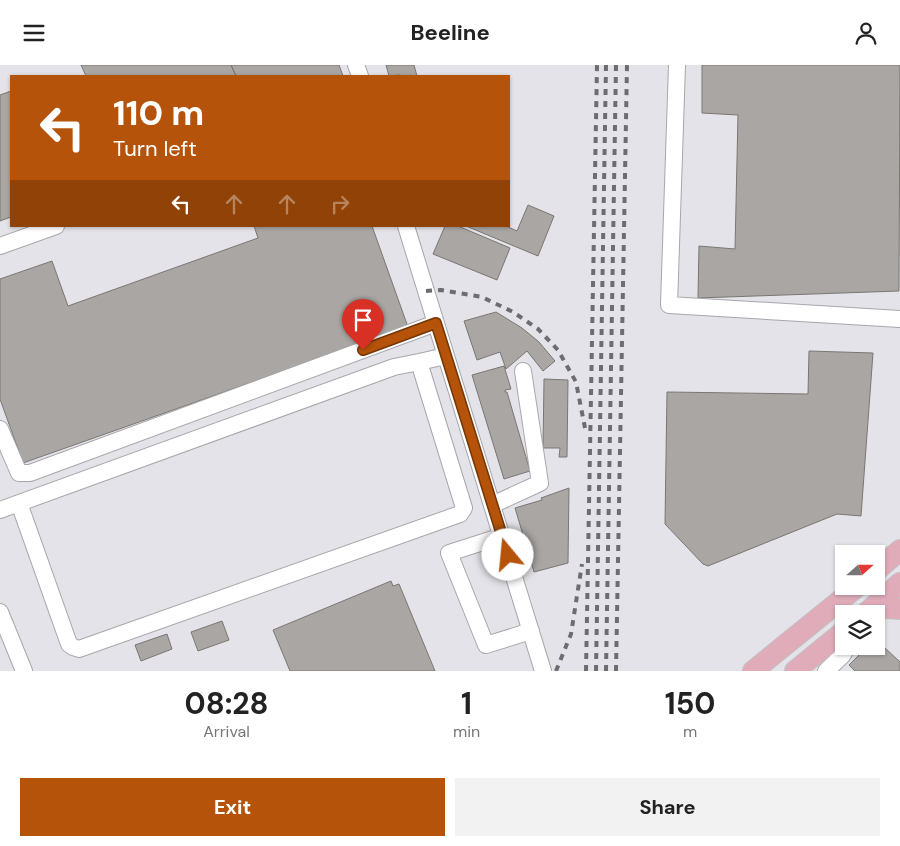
<!DOCTYPE html>
<html lang="en">
<head>
<meta charset="utf-8">
<style>
  :root { --surface:#fff; --page:#f2f2f2; --text:#222; --muted:#767676; --accent:#b45309 }
  body { margin:0; font-family:"DM Sans",sans-serif; background:var(--page); color:var(--text); height:100vh; display:flex; flex-direction:column; font-size:19px; white-space:nowrap }
  * { box-sizing:border-box; margin:0 }
  p { font-size:16px; color:var(--muted) }
  .icon { flex:none; width:28px; height:28px; fill:none; stroke:currentColor; stroke-width:2; stroke-linecap:round; stroke-linejoin:round }
  .map { position:relative; height:606px; overflow:hidden }
  .details { display:flex; flex-direction:column; background:var(--surface); flex:1 }
  .details>* { flex:none }
  .banner { position:absolute; left:10px; top:10px; width:500px; height:152px; border-radius:0px; box-shadow:0 1px 4px #0004; background:#b45309; color:#fff; overflow:hidden }
  .needle { width:32px; rotate:69deg }
  .buttons { position:absolute; left:835px; top:480px; display:grid; gap:10px }
  .buttons a { display:grid; place-items:center; width:50px; height:50px; border-radius:0px; background:var(--surface); box-shadow:0 1px 4px #0004; font-size:25px }
  .pin { position:absolute; display:grid; place-items:center; width:42px; height:42px; color:#fff; margin:-51px -21px; border-radius:50% 50% 50% 0; rotate:-45deg; box-shadow:0 0 5px #0007 }
  .pin .icon { rotate:45deg }
  .me { position:absolute; width:55px; margin:-28px; rotate:343deg; stroke-linejoin:round; filter:drop-shadow(0 0 4px #0008) }
  .turn { display:flex; align-items:center; gap:18px; height:105px; padding:0 20px; font-size:22px }
  .turn .icon { width:65px; height:65px; stroke-width:2.5 }
  .turn b { display:block; font-size:35px; line-height:42px }
  .lanes { display:flex; align-items:center; height:48px; padding:0 20px; background:#0003; justify-content:center; gap:25px; direction:ltr }
  .lanes .off { opacity:.35 }
  .eta { display:flex; justify-content:space-evenly; align-items:center; height:85px; text-align:center }
  .eta b { font-size:30px; font-weight:700; line-height:35px }
  .cta { display:flex; gap:10px; margin-top:auto; padding:10px 20px }
  .cta a { flex:1; height:58px; border-radius:0px; background:var(--accent); color:#fff; font-size:20px; font-weight:700; line-height:58px; text-align:center }
  .cta a+a { background:var(--page); color:var(--text) }
  header { display:flex; justify-content:space-between; align-items:center; height:65px; padding:0 20px; background:var(--surface); font-size:22px; font-weight:700 }
  .map>svg:first-child { display:block }
</style>
</head>
<body>
<header><svg class="icon" aria-label="menu" viewBox="0 0 24 24"><path d="M4 6h16M4 12h16M4 18h16"/></svg>Beeline<svg class="icon" aria-label="person" viewBox="0 0 24 24"><circle cx="12" cy="8" r="4"/><path d="M4 21q1-7 8-7t8 7"/></svg></header>
<div class="map">
<svg width="900" height="606" viewBox="0 0 900 606">
  <rect width="100%" height="100%" fill="#e3e3e9"/>
  <path fill="#aaa6a3" stroke="#7a7672" d="M81 0H231L236 11H86Z
    M231 0H339L343 11H236Z
    M386 0H414L417 11H400V10L389 11Z
    M702 0H900L899 226 698 233 699 181 735 184 738 50 702 48Z
    M11 26V152L0 156V30Z
    M528 140 554 151 538 191 466 161H506L517 166Z
    M254 161H372L408 262 23 398 0 334V214L52 196 68 241 258 173Z
    M445 161H458L510 183 497 215 433 189Z
    M496 247 522 263 539 277 555 296 543 306 527 286 506 304 500 287 477 295 464 256Z
    M809 286 873 288 861 451 837 449 708 501 703 499 665 459 667 327 808 329Z
    M504 301 511 324 505 325V327H507L530 406 504 414 472 310Z
    M544 314 568 315 567 392H559L560 383H543Z
    M569 423 568 498 534 507 515 443 542 435 541 433Z
    M391 516 393 521 399 519 435 606H290L273 565Z
    M222 556 229 575 198 586 191 567Z
    M167 569 172 584 141 596 135 580Z
    M876 577 884 582 900 597V606H855L849 600 868 581H876Z"/>
  <g fill="none" stroke-linecap="round" stroke-linejoin="round">
    <defs>
      <path id="minor" d="M356 0 360 11
        M677 0 669 240 900 254
        M406 161 543 606
        M0 181 56 161
        M0 364 19 408H30L436 258
        M19 438 69 579 73 582 79 584 460 449 464 443 419 297 446 291
        M492 440 540 418 523 306
        M0 445 394 302 419 297
        M502 471 449 488 486 580 531 566
        M0 547 24 606
        M826 606 842 591 848 581"/>
      <path id="major" d="M876 506 900 485
        M873 542 900 544
        M865 549 900 518
        M753 606 858 521
        M795 606 844 566"/>
    </defs>
    <use href="#minor" stroke="#a6a7ac" stroke-width="18"/>
    <use href="#major" stroke="#c2c2c3" stroke-width="22"/>
    <use href="#minor" stroke="#fff" stroke-width="16"/>
    <use href="#major" stroke="#e0acba" stroke-width="20"/>
    <path stroke="#6d6d71" stroke-width="4" stroke-dasharray="6 6" stroke-linecap="butt" d="M426 226 441 225 482 232 513 247 538 264 558 285 576 317 585 363
      M556 606 571 569 582 499
      M586 606 597 0
      M596 606 606 0
      M606 606 616 0
      M616 606 627 0"/>
  </g>
  <g fill="none" stroke-linecap="round" stroke-linejoin="round">
    <defs>
      <path id="route" d="M363 285 436 258 508 490"/>
    </defs>
    <use href="#route" stroke="#753606" stroke-width="12"/>
    <use href="#route" stroke="#b45309" stroke-width="9"/>
  </g>
</svg>
<div class="buttons">
<a><svg class="needle" viewBox="-14 -14 28 28"><path d="M0-13l5 13h-10z" fill="#e53935"/><path d="M0 13l5-13h-10z" fill="#767676"/></svg></a>
<a><svg class="icon" aria-label="layers" viewBox="0 0 24 24"><path d="M12 4l9 5-9 5-9-5zM3 14l9 5 9-5"/></svg></a>
</div>
<div class="pin" style="left:363px;top:285px;background:#d93025"><svg class="icon" aria-label="arrive" viewBox="0 0 24 24"><path d="M6 21V4h12l-3 4 3 4H6"/></svg></div>
<svg class="me" style="left:508px;top:490px" viewBox="-20 -20 40 40"><circle r="19" fill="#fff"/><path d="M0-13L10 11 0 6-10 11z" fill="#b45309"/></svg>
<div class="banner">
<div class="turn"><svg class="icon" aria-label="left" viewBox="0 0 24 24"><path d="M17 20v-9H6M10 6l-5 5 5 5"/></svg><div><b>110 m</b>Turn left</div></div>
<div class="lanes"><svg class="icon" aria-label="left" viewBox="0 0 24 24"><path d="M17 20v-9H6M10 6l-5 5 5 5"/></svg><svg class="icon off" aria-label="ahead" viewBox="0 0 24 24"><path d="M12 20V5M6 11l6-6 6 6"/></svg><svg class="icon off" aria-label="ahead" viewBox="0 0 24 24"><path d="M12 20V5M6 11l6-6 6 6"/></svg><svg class="icon off" aria-label="right" viewBox="0 0 24 24"><path d="M7 20v-9h11M14 6l5 5-5 5"/></svg></div>
</div>
</div>
<section class="details">
<div class="eta">
<div><b>08:28</b><p>Arrival</p></div>
<div><b>1</b><p>min</p></div>
<div><b>150</b><p>m</p></div>
</div>
<div class="cta"><a>Exit</a><a>Share</a></div>
</section>
</body>
</html>
